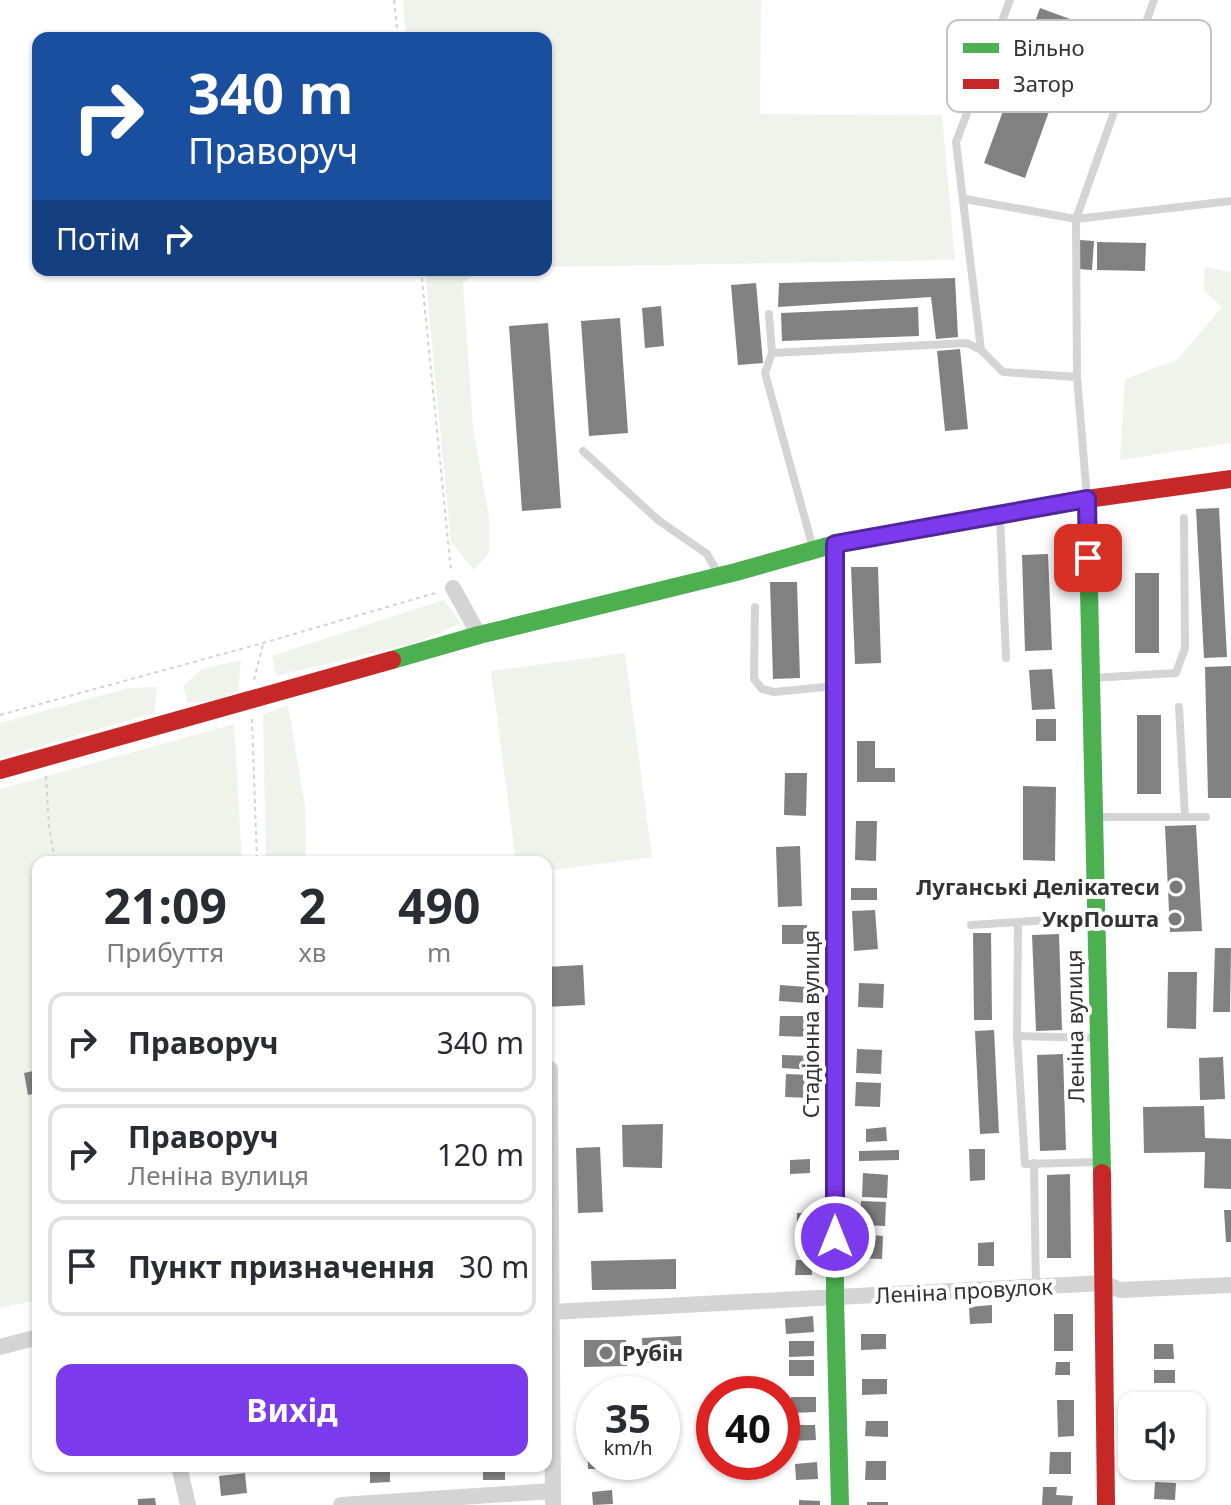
<!DOCTYPE html>
<html lang="uk">
<head>
<meta charset="utf-8">
<style>
  :root { --surface:#fff; --page:#f7f7f7; --text:#2b2b33; --muted:#7c7c81; --line:#e1e1e2; --accent:#7c3aed }
  body { margin:0; font-family:"Noto Sans",sans-serif; background:var(--page); color:var(--text); height:100vh; display:flex; flex-direction:column; font-size:30px; white-space:nowrap }
  * { box-sizing:border-box; margin:0 }
  p { font-size:26px; color:var(--muted) }
  .icon { flex:none; width:44px; height:44px; fill:none; stroke:currentColor; stroke-width:2; stroke-linecap:round; stroke-linejoin:round }
  .map { position:relative; flex:1; overflow:hidden }
  .panel { position:absolute; left:32px; top:856px; width:520px; height:616px; display:flex; flex-direction:column; background:var(--surface); border-radius:16px; box-shadow:0 2px 6px #0004 }
  .panel>* { flex:none }
  .top-card { position:absolute; left:32px; top:32px; width:520px; height:244px; border-radius:16px; box-shadow:0 2px 6px #0004; background:#1a4fa0; color:#fff; overflow:hidden }
  .tools { position:absolute; left:1118px; top:1392px; display:grid; gap:16px }
  .tools a { display:grid; place-items:center; width:88px; height:88px; border-radius:16px; background:var(--surface); box-shadow:0 2px 6px #0004; font-size:40px }
  .speed { position:absolute; left:576px; top:1376px; display:flex; gap:16px; font-size:40px; font-weight:700; text-align:center }
  .speed>* { display:grid; place-content:center; width:104px; height:104px; border-radius:50%; background:var(--surface); box-shadow:0 2px 6px #0004; line-height:1 }
  .speed small { font-size:20px; font-weight:400 }
  .speed .limit { border:12px solid #d22; background:#fff; color:#111 }
  .pin { position:absolute; display:grid; place-items:center; width:68px; height:68px; color:#fff; margin:-34px; border-radius:16px; box-shadow:0 4px 12px #0006 }
  .me { position:absolute; width:88px; margin:-44px; rotate:0deg; stroke-linejoin:round; filter:drop-shadow(0 0 6px #0008) }
  .turn { display:flex; align-items:center; gap:28px; height:168px; padding:0 24px; font-size:36px }
  .turn .icon { width:104px; height:104px; stroke-width:2.5 }
  .turn b { display:block; font-size:56px; line-height:68px }
  .then { display:flex; align-items:center; height:76px; padding:0 24px; background:#0003; gap:16px; font-size:30px }
  .eta { display:flex; justify-content:space-evenly; align-items:center; height:136px; text-align:center }
  .eta b { font-size:48px; font-weight:700; line-height:56px }
  .action { display:flex; gap:16px; margin-top:auto; padding:16px 24px }
  .action a { flex:1; height:92px; border-radius:16px; background:var(--accent); color:#fff; font-size:32px; font-weight:700; line-height:92px; text-align:center }
  ul { padding:0; list-style:none }
  li { display:flex; align-items:center; gap:24px; height:100px; margin:0 16px 12px; padding:0 8px; border:4px solid var(--line); border-radius:16px }
  li div { flex:1 }
  li b { display:block; font-size:30px }
  li em { font-style:normal }
  .map>svg:first-child { display:block }
</style>
</head>
<body>
<div class="map">
<svg width="1231" height="1505" viewBox="0 0 1231 1505">
  <rect width="100%" height="100%" fill="#fff"/>
  <path fill="#f0f2ec" d="M403 0H761L760 114 942 115 955 260 546 267V38H406Z
    M1205 267 1231 272V443L1120 460 1125 379 1177 360 1222 307 1204 291Z
    M425 270H480L463 283 473 428 489 517V553L474 570 451 542Z
    M444 600 461 623 418 642 276 676 272 656Z
    M625 653 652 857 546 871V862H516L491 671Z
    M241 660 238 691 218 700 188 703 183 686 202 669Z
    M157 687 154 713 0 758V723L129 688Z
    M288 705 305 806 306 862H266L263 714Z
    M234 724 242 862H38V1300L0 1308V789Z"/>
  <path fill="#818181" d="M1040 8 1081 23 1025 178 984 163 1003 111 984 104 995 72 1014 79Z
    M1080 240 1094 241 1092 270 1078 269Z
    M1097 242 1146 243 1145 271 1097 270Z
    M955 278 958 337 936 339 931 297 778 307 779 283Z
    M756 283 763 363 738 365 731 285Z
    M661 306 664 346 645 348 642 308Z
    M918 307 919 336 782 341 781 313Z
    M620 318 628 433 589 436 581 321Z
    M548 323 561 508 522 511 509 326Z
    M960 349 968 429 945 431 937 351Z
    M1219 508 1227 657 1204 658 1196 509Z
    M1048 554 1052 650 1025 651 1022 555Z
    M851 567H878L881 663 855 664Z
    M1135 573H1159V653H1135Z
    M770 582H797L800 678 773 679Z
    M1231 666V798H1208L1205 667Z
    M1052 669 1055 709 1032 710 1029 670Z
    M1137 715H1161V794H1137Z
    M1036 719H1056V741H1036Z
    M857 741H875V768H895V782H857Z
    M785 773H807L806 816 784 815Z
    M1023 786 1056 787 1055 861 1023 860Z
    M856 821H877L876 861 855 860Z
    M1196 825 1202 931 1170 932 1165 826Z
    M800 846 802 906 778 907 776 847Z
    M851 888H877V900H851Z
    M875 910 878 949 854 951 852 911Z
    M782 925H807L806 944H782Z
    M973 933H991L992 1020H974Z
    M1059 934 1062 1030 1036 1031 1032 935Z
    M1215 948H1231L1230 1012H1213Z
    M583 965 585 1005 546 1007V967Z
    M1168 972H1197L1196 1029 1167 1028Z
    M859 983 884 984 883 1008 858 1007Z
    M780 985 807 987V1003L779 1001Z
    M780 1016H811V1037L779 1036Z
    M994 1030 999 1133 980 1134 975 1031Z
    M857 1049 882 1050 881 1074 856 1073Z
    M1063 1054 1066 1150 1040 1151 1037 1055Z
    M782 1055 814 1056 813 1070 782 1068Z
    M1223 1057 1225 1099 1200 1100 1199 1058Z
    M38 1070V1093L28 1095 24 1073Z
    M786 1074 811 1075 810 1098 785 1097Z
    M856 1082 881 1083 880 1107 855 1106Z
    M1204 1106 1205 1138 1231 1139V1189L1204 1188 1205 1152 1144 1153 1143 1107Z
    M663 1124 662 1168 623 1167 622 1125Z
    M886 1127 887 1141 866 1142V1129Z
    M600 1147 603 1212 578 1213 576 1148Z
    M969 1149H985V1180L970 1181Z
    M899 1150V1160L859 1161V1151Z
    M810 1159V1173L790 1174V1160Z
    M863 1173 888 1175 887 1198 862 1197Z
    M1070 1174 1071 1258H1047V1175Z
    M861 1201 886 1202 885 1226 860 1225Z
    M1224 1210H1231V1242H1226Z
    M797 1213H813V1227H797Z
    M858 1234 883 1236 882 1259 857 1258Z
    M994 1242V1266H978V1243Z
    M676 1259V1289L592 1290 591 1261Z
    M796 1260H812V1275H795Z
    M992 1305V1323L970 1324 969 1307Z
    M1054 1314H1073V1351H1054Z
    M813 1316 814 1332 786 1334 785 1319Z
    M861 1334H886V1349L861 1350Z
    M681 1336 682 1362 643 1363 642 1338Z
    M584 1340H626L627 1366 584 1367Z
    M789 1341H814V1356L789 1357Z
    M1154 1344H1173L1174 1359H1154Z
    M789 1360H814V1376H789Z
    M1056 1362H1070V1375H1055Z
    M1154 1370H1175V1383H1154Z
    M862 1379H887V1394L862 1395Z
    M1154 1394 1175 1395V1406H1154Z
    M791 1397H816V1412L791 1413Z
    M585 1400H594V1420H585Z
    M1057 1400H1074V1436L1058 1437Z
    M866 1421H888V1437L865 1436Z
    M790 1425H815L816 1440 791 1441Z
    M588 1450H594V1462H613V1469H588Z
    M1050 1452H1071V1474H1049Z
    M866 1461H886V1480H865Z
    M817 1462 818 1479 796 1480 795 1464Z
    M370 1466H390V1482L370 1483Z
    M483 1466H505V1480H483Z
    M245 1473 247 1493 221 1496 219 1476Z
    M1155 1482 1176 1483 1175 1500 1154 1499Z
    M1043 1487H1057L1056 1495 1073 1496 1072 1505H1042Z
    M612 1490 613 1504 593 1505 592 1492Z
    M155 1498 156 1505H138V1499Z
    M799 1500 820 1501V1505H799Z
    M867 1502H888V1505H867Z"/>
  <g fill="none" stroke-linecap="round" stroke-linejoin="round">
    <path stroke="#d3d3d3" stroke-width="2" stroke-dasharray="4 4" stroke-linecap="butt" d="M394 0 398 38
      M421 270 451 571
      M254 680 263 644
      M0 715 263 643 439 592
      M252 719 257 862
      M46 776 49 826 55 862"/>
    <path stroke="#d4d4d4" stroke-width="8" d="M965 199 1076 219 1231 201
      M769 314 772 353 967 343 981 350 1003 372 1077 377
      M981 350 956 142 1010 0
      M772 353 765 373 813 548
      M583 451 658 520 707 554 718 573
      M1087 498 1077 377 1076 219 1154 0
      M1000 515 1006 658
      M755 607 754 679 762 689 774 692 835 686
      M1092 678 1176 673 1185 648 1184 518
      M1179 707 1185 817
      M1095 817H1206
      M1018 922 1017 1036 1025 1164 1101 1162
      M971 925 1096 917
      M1017 1036 1098 1038
      M1034 1163 1036 1287"/>
    <path stroke="#d4d4d4" stroke-width="16" d="M453 588 479 635
      M550 1069 553 1505
      M552 1312 1104 1283 1120 1290 1231 1285
      M0 1347 38 1337
      M179 1466 188 1505
      M341 1505 552 1491"/>
    <path stroke="#4caf50" stroke-width="18" d="M1087 499 1102 1173
      M392 660 479 635 736 572 835 544 975 519
      M835 842V1299L840 1505"/>
    <path stroke="#c62828" stroke-width="18" d="M975 519 1087 499 1231 479
      M835 544V842
      M0 770 392 660
      M1102 1173 1106 1505"/>
  </g>
  <g fill="none" stroke-linecap="round" stroke-linejoin="round">
    <defs>
      <path id="route" d="M835 1237V544L1087 499 1088 558"/>
    </defs>
    <use href="#route" stroke="#51269a" stroke-width="20"/>
    <use href="#route" stroke="#7c3aed" stroke-width="14"/>
  </g>
  <g fill="#7a7a7a" stroke="#fff" stroke-width="3">
    <circle cx="1176" cy="887" r="8"/>
    <circle cx="1175" cy="919" r="8"/>
    <circle cx="606" cy="1353" r="8"/>
  </g>
  <g text-anchor="middle" stroke-width="8" stroke-linejoin="round" paint-order="stroke">
    <g font-size="22" font-weight="bold" fill="#333" stroke="#fff" text-anchor="end">
      <text x="1160" y="895">Луганські Делікатеси</text>
      <text x="1159" y="927">УкрПошта</text>
      <text x="622" y="1361" text-anchor="start">Рубін</text>
    </g>
    <g font-size="22" fill="#333" stroke="#fff">
      <text transform="translate(811 1024) rotate(-90)" y="8">Стадіонна вулиця</text>
      <text transform="translate(1075 1026) rotate(-91)" y="8">Леніна вулиця</text>
      <text transform="translate(964 1291) rotate(-3)" y="8">Леніна провулок</text>
    </g>
  </g>
  <rect x="947" y="20" width="264" height="92" rx="12" fill="#fff" stroke="#c2c2c2" stroke-width="2"/>
  <rect x="963" y="43" width="36" height="10" fill="#4caf50"/>
  <rect x="963" y="79" width="36" height="10" fill="#c62828"/>
  <g font-size="22" fill="#333">
    <text x="1013" y="56">Вільно</text>
    <text x="1013" y="92">Затор</text>
  </g>
</svg>
<div class="tools">
<a><svg class="icon" aria-label="sound" viewBox="0 0 24 24"><path d="M4 9h4l5-4v14l-5-4H4zM17 9q2 3 0 6"/></svg></a>
</div>
<div class="speed"><div>35<small>km/h</small></div><div class="limit">40</div></div>
<div class="pin" style="left:1088px;top:558px;background:#d93025"><svg class="icon" aria-label="arrive" viewBox="0 0 24 24"><path d="M6 21V4h12l-3 4 3 4H6"/></svg></div>
<svg class="me" style="left:835px;top:1237px" viewBox="-20 -20 40 40"><circle r="17" fill="#7c3aed" stroke="#fff" stroke-width="3"/><path d="M0-11L8 9 0 5-8 9z" fill="#fff"/></svg>
<div class="top-card">
<div class="turn"><svg class="icon" aria-label="right" viewBox="0 0 24 24"><path d="M7 20v-9h11M14 6l5 5-5 5"/></svg><div><b>340 m</b>Праворуч</div></div>
<div class="then">Потім<svg class="icon" aria-label="right" viewBox="0 0 24 24"><path d="M7 20v-9h11M14 6l5 5-5 5"/></svg></div>
</div>
<section class="panel">
<div class="eta">
<div><b>21:09</b><p>Прибуття</p></div>
<div><b>2</b><p>хв</p></div>
<div><b>490</b><p>m</p></div>
</div>
<ul>
<li><svg class="icon" aria-label="right" viewBox="0 0 24 24"><path d="M7 20v-9h11M14 6l5 5-5 5"/></svg><div><b>Праворуч</b></div><em>340 m</em></li>
<li><svg class="icon" aria-label="right" viewBox="0 0 24 24"><path d="M7 20v-9h11M14 6l5 5-5 5"/></svg><div><b>Праворуч</b><p>Леніна вулиця</p></div><em>120 m</em></li>
<li><svg class="icon" aria-label="arrive" viewBox="0 0 24 24"><path d="M6 21V4h12l-3 4 3 4H6"/></svg><div><b>Пункт призначення</b></div><em>30 m</em></li>
</ul>
<div class="action"><a>Вихід</a></div>
</section>
</div>
</body>
</html>
